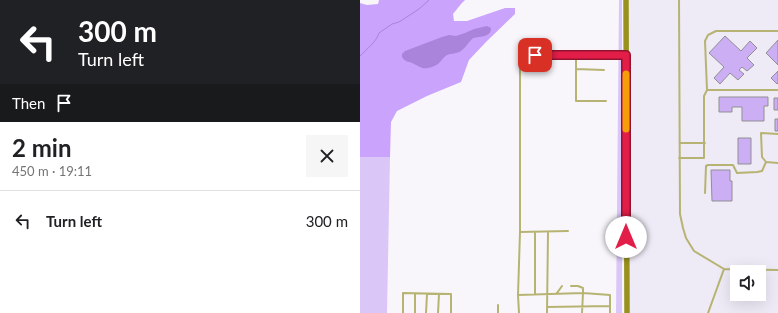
<!DOCTYPE html>
<html lang="en">
<head>
<meta charset="utf-8">
<style>
  :root { --surface:#fff; --page:#f6f6f6; --text:#202124; --muted:#757577; --line:#e0e0e0 }
  body { margin:0; font-family:Lato,sans-serif; background:var(--page); color:var(--text); height:100vh; display:flex; flex-direction:column; font-size:15px; white-space:nowrap }
  * { box-sizing:border-box; margin:0 }
  p { font-size:13px; color:var(--muted) }
  .icon { flex:none; width:22px; height:22px; fill:none; stroke:currentColor; stroke-width:2; stroke-linecap:round; stroke-linejoin:round }
  .map { position:relative; flex:1; overflow:hidden }
  .sheet { display:flex; flex-direction:column; background:var(--surface); width:360px }
  .sheet>* { flex:none }
  .guide { background:#202124; color:#fff; overflow:hidden }
  .buttons { position:absolute; left:370px; top:265px; display:grid; gap:8px }
  .buttons a { display:grid; place-items:center; width:36px; height:36px; border-radius:0px; background:var(--surface); box-shadow:0 4px 16px #0002; font-size:20px }
  .pin { position:absolute; display:grid; place-items:center; width:34px; height:34px; color:#fff; margin:-17px; border-radius:8px; box-shadow:0 2px 6px #0006 }
  .me { position:absolute; width:44px; margin:-22px; rotate:0deg; stroke-linejoin:round; filter:drop-shadow(0 0 3px #0008) }
  .turn { display:flex; align-items:center; gap:14px; height:84px; padding:0 12px; font-size:18px }
  .turn .icon { width:52px; height:52px; stroke-width:2.5 }
  .turn b { display:block; font-size:28px; line-height:34px }
  .then { display:flex; align-items:center; height:38px; padding:0 12px; background:#0003; gap:8px; font-size:15px }
  .round { display:grid; place-items:center; flex:none; width:42px; height:42px; border-radius:0px; background:var(--page) }
  .head { display:flex; align-items:center; justify-content:space-between; height:68px; padding:0 12px }
  h1 { font-size:24px; font-weight:700; line-height:30px }
  ul { padding:0; list-style:none }
  li { display:flex; align-items:center; gap:12px; height:60px; padding:0 12px; border-top:1px solid var(--line) }
  li div { flex:1 }
  li b { display:block; font-size:15px }
  li em { font-style:normal }
  main { display:flex; flex:1; min-height:0 }
  .map>svg:first-child { display:block }
</style>
</head>
<body>
<main>
<section class="sheet">
<div class="guide">
<div class="turn"><svg class="icon" aria-label="left" viewBox="0 0 24 24"><path d="M17 20v-9H6M10 6l-5 5 5 5"/></svg><div><b>300 m</b>Turn left</div></div>
<div class="then">Then<svg class="icon" aria-label="arrive" viewBox="0 0 24 24"><path d="M6 21V4h12l-3 4 3 4H6"/></svg></div>
</div>
<div class="head"><div><h1>2 min</h1><p>450 m · 19:11</p></div><a class="round"><svg class="icon" aria-label="close" viewBox="0 0 24 24"><path d="M6 6l12 12M18 6L6 18"/></svg></a></div>
<ul>
<li><svg class="icon" aria-label="left" viewBox="0 0 24 24"><path d="M17 20v-9H6M10 6l-5 5 5 5"/></svg><div><b>Turn left</b></div><em>300 m</em></li>
</ul>
</section>
<div class="map">
<svg width="418" height="313" viewBox="0 0 418 313">
  <rect width="100%" height="100%" fill="#f8f6fb"/>
  <path fill="#eeeaf6" fill-rule="evenodd" d="M269 0H418V313H269ZM377 272H399V294H377Z"/>
  <path fill="#dac7f7" d="M259 0H262V313H256Z
    M0 157H30L27 313H0Z"/>
  <path fill="#caa4fc" d="M19 0H105L101 4 93 14 94 21H107L145 8H155V14L126 42 109 60 101 82 67 96 37 111 31 122 30 157H0V3L7 5 18 4Z"/>
  <path fill="#aa84da" d="M127 26 131 28C131 39 118 35 112 39 108 43 105 48 101 51 97 54 91 53 87 55 83 57 81 62 78 64 74 67 64 70 60 67 57 66 55 64 52 63 47 61 45 62 42 57V54L45 51 82 37 89 35 96 36 105 33 114 29Z"/>
  <g fill="none" stroke-linecap="round" stroke-linejoin="round">
    <path stroke="#aa84da" stroke-width="1" d="M0 56C6 50 17 41 19 33L32 24 39 22 59 9 69 0"/>
  </g>
  <path fill="#ccaef5" stroke="#918f93" d="M365 36 381 51 390 41 397 48 387 58 394 65 387 71 382 67 379 70 384 74 378 80 370 73 360 84 354 78 364 67 349 53Z
    M418 40V65L406 53Z
    M418 71V83L417 84 411 78Z
    M359 97H408V106H404V121H382V107H372V112H359Z
    M414 98H418V110H414Z
    M415 119H418V131H415Z
    M378 138H391V164H378Z
    M351 170H370V181H372V201H352Z"/>
  <g fill="none" stroke-linecap="round" stroke-linejoin="round">
    <path stroke="#b7b473" stroke-width="2" d="M319 0 320 214 323 228 326 238 334 251 364 269 418 270
      M216 55V101H246
      M216 69 244 70
      M347 90H418
      M418 134 401 133 402 157 406 162 418 163
      M320 143H345
      M319 158H344V96L347 90 345 41 348 35 356 31H418
      M345 193 346 166 348 165H373L377 173 397 172 402 171 406 162
      M160 232 208 231
      M211 286H218L223 288V293L250 295V313
      M197 293 202 286
      M55 294V313
      M175 294V232
      M158 295 159 313
      M138 305V313
      M187 307 250 306
      M43 313V293L91 294V313
      M66 313 67 294
      M78 313 79 294
      M187 313 188 232
      M222 313 223 293 158 295 160 232V68L166 59 175 55H266
      M348 313 364 269"/>
    <path stroke="#98911d" stroke-width="5.5" d="M266 0 267 313"/>
  </g>
  <g fill="none" stroke-linecap="round" stroke-linejoin="round">
    <defs>
      <path id="route" d="M175 55H266V237"/>
    </defs>
    <use href="#route" stroke="#92132f" stroke-width="10"/>
    <use href="#route" stroke="#e11d48" stroke-width="7"/>
    <path stroke="#f59e0b" stroke-width="7" d="M266 74V129"/>
  </g>
</svg>
<div class="buttons">
<a><svg class="icon" aria-label="sound" viewBox="0 0 24 24"><path d="M4 9h4l5-4v14l-5-4H4zM17 9q2 3 0 6"/></svg></a>
</div>
<div class="pin" style="left:175px;top:55px;background:#d93025"><svg class="icon" aria-label="arrive" viewBox="0 0 24 24"><path d="M6 21V4h12l-3 4 3 4H6"/></svg></div>
<svg class="me" style="left:266px;top:237px" viewBox="-20 -20 40 40"><circle r="19" fill="#fff"/><path d="M0-13L10 11 0 6-10 11z" fill="#e11d48"/></svg>
</div>
</main>
</body>
</html>
